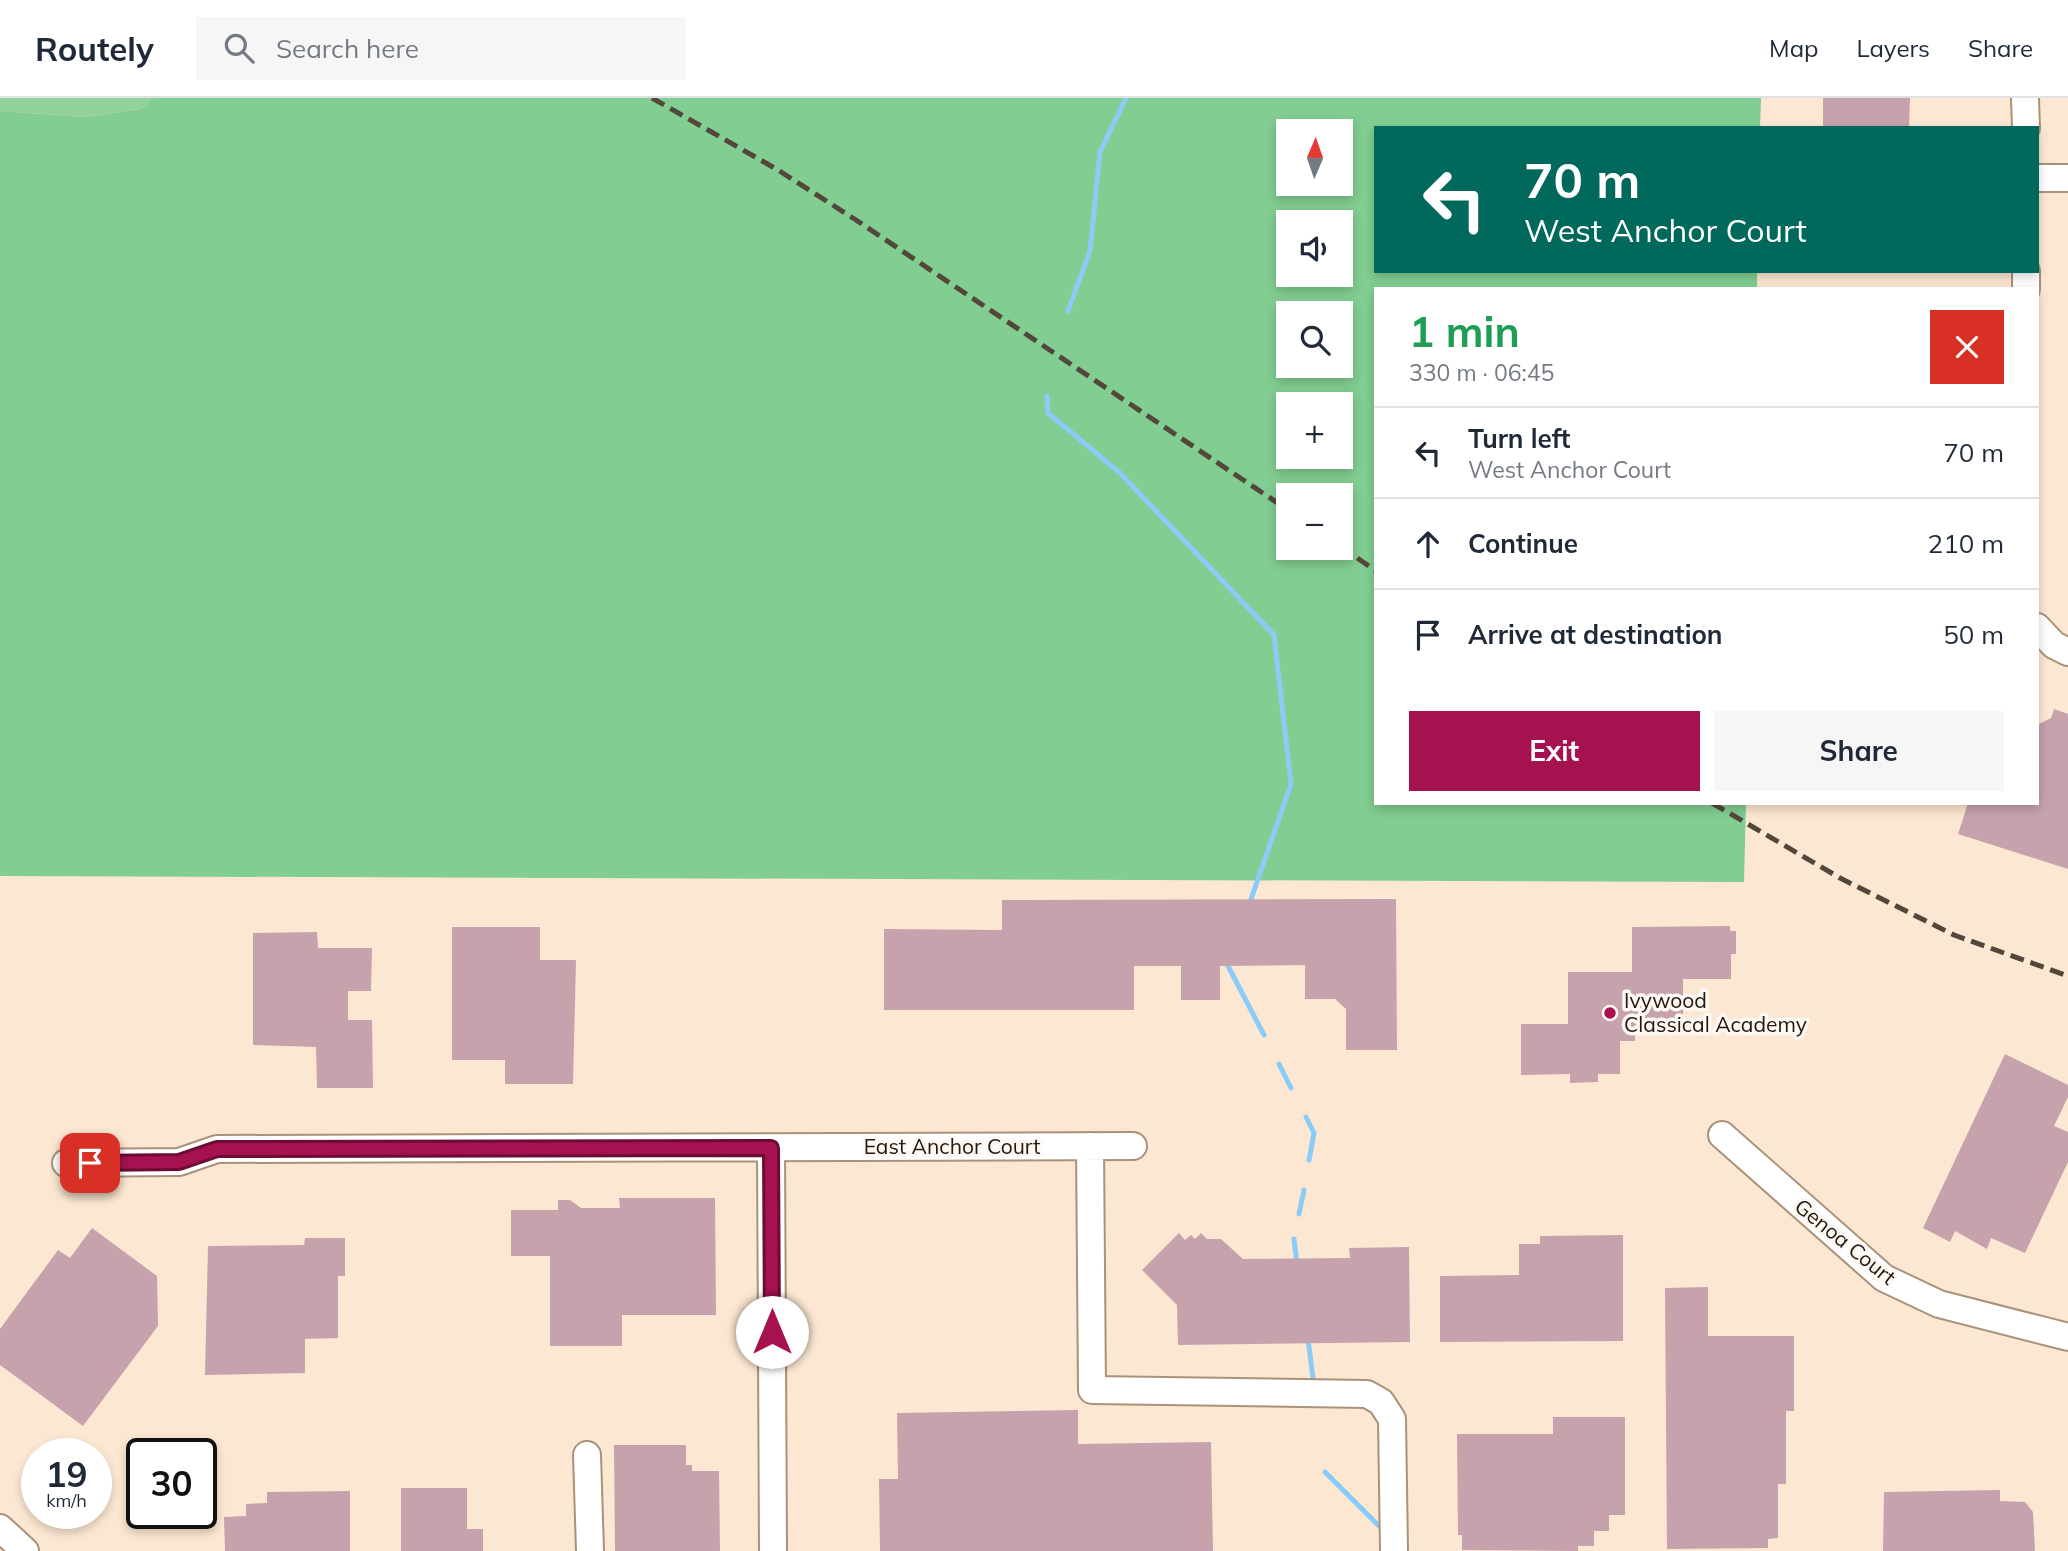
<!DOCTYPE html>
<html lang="en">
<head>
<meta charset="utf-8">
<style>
  :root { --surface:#fff; --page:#f6f6f7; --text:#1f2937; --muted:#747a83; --line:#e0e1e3; --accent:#a6124f }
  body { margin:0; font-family:Mulish,sans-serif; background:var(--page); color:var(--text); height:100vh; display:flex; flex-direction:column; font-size:26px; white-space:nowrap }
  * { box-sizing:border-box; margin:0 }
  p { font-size:23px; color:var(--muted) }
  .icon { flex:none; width:38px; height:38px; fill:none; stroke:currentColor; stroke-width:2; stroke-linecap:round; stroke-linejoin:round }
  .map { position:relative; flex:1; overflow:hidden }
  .details { position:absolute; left:1374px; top:189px; width:665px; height:518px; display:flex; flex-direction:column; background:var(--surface); border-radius:0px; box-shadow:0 4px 10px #0003 }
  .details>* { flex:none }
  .guide { position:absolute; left:1374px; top:28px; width:665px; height:147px; border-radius:0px; box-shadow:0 4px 10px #0003; background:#00695c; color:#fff; overflow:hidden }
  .needle { width:46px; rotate:2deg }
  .tools { position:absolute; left:1276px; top:21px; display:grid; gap:14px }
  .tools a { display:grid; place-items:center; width:77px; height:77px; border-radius:0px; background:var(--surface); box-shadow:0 4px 10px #0003; font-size:35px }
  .speed { position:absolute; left:21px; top:1340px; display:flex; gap:14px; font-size:35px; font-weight:700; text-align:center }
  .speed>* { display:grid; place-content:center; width:91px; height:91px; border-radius:50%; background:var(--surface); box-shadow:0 4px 10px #0003; line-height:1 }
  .speed small { font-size:18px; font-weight:400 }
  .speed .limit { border:4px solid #111; border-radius:10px; background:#fff; color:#111 }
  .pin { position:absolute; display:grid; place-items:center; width:60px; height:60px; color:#fff; margin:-30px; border-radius:14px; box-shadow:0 4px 10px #0006 }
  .me { position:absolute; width:77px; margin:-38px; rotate:0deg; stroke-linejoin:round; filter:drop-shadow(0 0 5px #0008) }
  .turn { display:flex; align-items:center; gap:24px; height:147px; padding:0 35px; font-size:32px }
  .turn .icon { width:91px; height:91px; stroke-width:2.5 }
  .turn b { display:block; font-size:49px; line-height:60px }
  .round { display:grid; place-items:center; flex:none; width:74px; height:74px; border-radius:0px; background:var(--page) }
  .overview { display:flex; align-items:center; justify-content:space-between; height:119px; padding:0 35px }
  h1 { font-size:42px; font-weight:700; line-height:52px; color:#1e9e55 }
  .primary-button { display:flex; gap:14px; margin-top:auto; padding:14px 35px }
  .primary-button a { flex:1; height:80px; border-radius:0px; background:var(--accent); color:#fff; font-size:28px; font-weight:700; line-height:80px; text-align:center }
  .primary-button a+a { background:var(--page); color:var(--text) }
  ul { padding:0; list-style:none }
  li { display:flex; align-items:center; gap:21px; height:91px; padding:0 35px; border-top:2px solid var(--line) }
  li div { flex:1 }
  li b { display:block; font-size:26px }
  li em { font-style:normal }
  header { display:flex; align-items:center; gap:42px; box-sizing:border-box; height:98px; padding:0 35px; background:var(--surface); border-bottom:2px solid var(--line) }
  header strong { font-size:33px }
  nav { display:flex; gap:38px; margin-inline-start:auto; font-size:24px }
  .search { width:490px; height:63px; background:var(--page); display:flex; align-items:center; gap:18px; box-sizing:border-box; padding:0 24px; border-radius:0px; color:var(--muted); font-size:26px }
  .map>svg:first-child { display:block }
</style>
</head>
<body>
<header>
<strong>Routely</strong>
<div class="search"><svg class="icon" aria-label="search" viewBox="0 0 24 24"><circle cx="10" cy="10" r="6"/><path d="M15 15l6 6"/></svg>Search here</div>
<nav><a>Map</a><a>Layers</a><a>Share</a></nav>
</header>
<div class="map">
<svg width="2068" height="1453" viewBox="0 0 2068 1453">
  <rect width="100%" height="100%" fill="#fce8d2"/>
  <path fill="#90d19c" d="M0 0H154L141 11 85 19 0 13Z"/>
  <path fill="#82cd91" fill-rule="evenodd" d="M154 0H1761L1760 30H1376V173H1757V191H1376V705H1746L1744 784 0 778V13L85 19 141 11ZM1288 33H1340V86H1288ZM1340 124V177H1288V124ZM1340 215V268H1288V215ZM1288 306H1340V359H1288ZM1288 397H1340V450H1288Z"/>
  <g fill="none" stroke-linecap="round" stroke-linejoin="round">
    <path stroke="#8accf7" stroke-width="5" d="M1068 213 1090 153 1100 54 1126 0
      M1047 298 1048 315 1120 375 1274 537 1291 686 1249 807
      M1229 863 1227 866 1264 937
      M1279 966 1291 990
      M1306 1019 1314 1035 1309 1062
      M1299 1116 1304 1092
      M1294 1141 1297 1166
      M1308 1241 1313 1280
      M1325 1374 1381 1430"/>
  </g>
  <path fill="#c6a2ad" d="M1823 0H1910L1909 30H1823Z
    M2054 611 2068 616V771L1958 736 1968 705H2037V627L2051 620Z
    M1396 801 1397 952H1346V911L1335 901H1305V867L1220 868V902H1181V868H1134V912H884V831L1002 832V802Z
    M1730 828V833H1736V856H1731V881H1683V928H1635V943H1620V976H1598V984L1570 985V976L1521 977V926H1568V874H1632V829Z
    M452 829H540V862H576L573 986H505V962H452Z
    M317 834 318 850H372L371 893H348V922H372L373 990H317L316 949 253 947V835Z
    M2005 956 2068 987V999L2054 1028 2068 1034V1064L2025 1155 1991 1140 1987 1151 1955 1133 1950 1144 1923 1130Z
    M619 1100H715L716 1217H622V1248H550V1158H511V1112H558V1102H570L581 1110H620Z
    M92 1130 157 1178 158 1228 83 1328 0 1267V1231L58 1152 70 1160Z
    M1179 1135 1185 1142 1191 1137 1195 1141 1201 1135 1207 1141H1221L1243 1161 1350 1160 1349 1150 1409 1149 1410 1244 1178 1247 1177 1207 1142 1172Z
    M1623 1137V1243L1440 1244V1178L1519 1177V1146H1540V1138Z
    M305 1140H345V1178H338V1240L305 1241V1275L205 1277 208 1148 304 1147Z
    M1708 1189V1238H1794V1313H1786V1386H1778V1440L1768 1441V1450L1667 1451 1665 1190Z
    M1078 1312V1346L1211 1344 1213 1453H880L879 1381H898L897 1315Z
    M1553 1319H1625V1417H1609V1433H1594V1448H1578V1453L1462 1452V1437H1458L1457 1336H1553Z
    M614 1347H686V1367H692V1373H719L720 1453H615Z
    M401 1390H467V1431H483V1453H401Z
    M2000 1392V1403L2025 1404 2033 1414 2035 1453H1883L1884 1394Z
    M350 1393V1453H225L224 1419 246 1418V1406L267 1405V1394Z"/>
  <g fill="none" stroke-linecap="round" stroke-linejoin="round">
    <defs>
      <path id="minor" d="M2025 0 2026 30
        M2037 80H2068
        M2026 173V191
        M2037 529 2054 547 2068 554
        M1722 1037 1884 1180 1939 1206 2068 1239
        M1090 1048 1092 1292 1367 1296 1381 1304 1392 1321 1394 1453
        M771 1050 773 1453
        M66 1065 179 1064 217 1051 1133 1048
        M587 1357 590 1453
        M0 1430 25 1453"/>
    </defs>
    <use href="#minor" stroke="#a99279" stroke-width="30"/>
    <use href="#minor" stroke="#fff" stroke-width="26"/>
    <path stroke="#52473a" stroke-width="5" stroke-dasharray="14 7" stroke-linecap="butt" d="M652 0 778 72 856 122 1288 412
      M1340 448 1376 473
      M1712 705 1840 780 1954 837 2068 878"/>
  </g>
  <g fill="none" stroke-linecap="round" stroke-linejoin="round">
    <defs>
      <path id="route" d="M90 1065 179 1064 217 1051 771 1050 772 1234"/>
    </defs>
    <use href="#route" stroke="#6c0c33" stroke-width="18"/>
    <use href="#route" stroke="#a6124f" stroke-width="12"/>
  </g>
  <circle fill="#a6124f" stroke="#fdf8f3" stroke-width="2.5" cx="1610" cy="915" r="7"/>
  <g text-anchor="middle" stroke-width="7" stroke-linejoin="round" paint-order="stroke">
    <g font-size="21" fill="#22190f" stroke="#fdf8f3" text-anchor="start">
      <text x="1624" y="910">Ivywood<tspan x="1624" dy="24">Classical Academy</tspan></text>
    </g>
    <g font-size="21" fill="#22190f" stroke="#fdf8f3">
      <text x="952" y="1056">East Anchor Court</text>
      <text transform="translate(1845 1144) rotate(39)" y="7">Genoa Court</text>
    </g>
  </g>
</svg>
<div class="tools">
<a><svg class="needle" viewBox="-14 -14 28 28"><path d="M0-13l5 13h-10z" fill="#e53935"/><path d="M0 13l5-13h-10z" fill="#747a83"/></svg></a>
<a><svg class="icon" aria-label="sound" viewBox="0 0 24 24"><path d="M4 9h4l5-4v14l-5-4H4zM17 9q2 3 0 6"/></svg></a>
<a><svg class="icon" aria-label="search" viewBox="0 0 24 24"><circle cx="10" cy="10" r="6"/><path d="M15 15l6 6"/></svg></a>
<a>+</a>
<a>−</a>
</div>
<div class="speed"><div>19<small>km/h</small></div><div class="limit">30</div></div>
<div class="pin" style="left:90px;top:1065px;background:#d93025"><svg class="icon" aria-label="arrive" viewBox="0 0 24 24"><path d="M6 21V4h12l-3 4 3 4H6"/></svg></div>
<svg class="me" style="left:772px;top:1234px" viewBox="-20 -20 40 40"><circle r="19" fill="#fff"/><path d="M0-13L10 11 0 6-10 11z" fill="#a6124f"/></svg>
<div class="guide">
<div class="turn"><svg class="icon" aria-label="left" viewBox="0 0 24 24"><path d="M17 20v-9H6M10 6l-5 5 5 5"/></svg><div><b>70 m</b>West Anchor Court</div></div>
</div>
<section class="details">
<div class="overview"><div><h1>1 min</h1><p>330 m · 06:45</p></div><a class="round" style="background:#d93025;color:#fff"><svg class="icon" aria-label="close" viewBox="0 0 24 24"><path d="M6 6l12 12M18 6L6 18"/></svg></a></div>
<ul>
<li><svg class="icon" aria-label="left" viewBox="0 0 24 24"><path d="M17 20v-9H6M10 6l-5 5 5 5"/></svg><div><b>Turn left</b><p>West Anchor Court</p></div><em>70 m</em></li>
<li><svg class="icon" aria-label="ahead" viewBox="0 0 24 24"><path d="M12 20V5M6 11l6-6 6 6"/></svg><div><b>Continue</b></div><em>210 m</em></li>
<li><svg class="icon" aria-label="arrive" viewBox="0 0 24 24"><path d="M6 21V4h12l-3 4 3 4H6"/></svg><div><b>Arrive at destination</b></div><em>50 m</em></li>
</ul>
<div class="primary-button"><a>Exit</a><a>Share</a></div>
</section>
</div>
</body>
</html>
